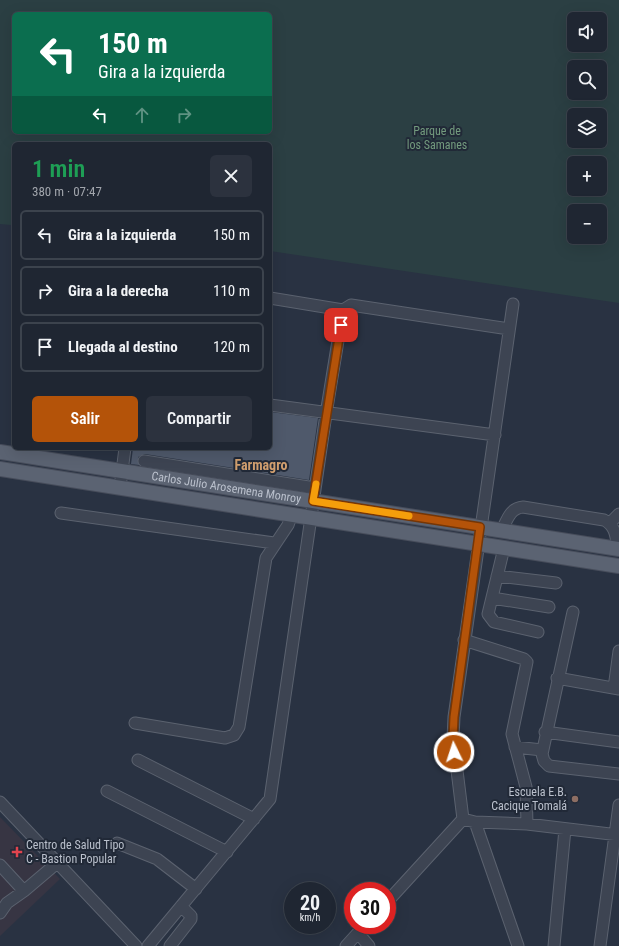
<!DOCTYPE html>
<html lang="es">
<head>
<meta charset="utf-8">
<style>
  :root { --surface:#1f2632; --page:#2c323e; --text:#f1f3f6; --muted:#a1a5ac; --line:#3c434d; --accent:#b45309 }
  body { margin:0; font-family:"Roboto Condensed",sans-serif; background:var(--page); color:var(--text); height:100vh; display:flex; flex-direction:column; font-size:15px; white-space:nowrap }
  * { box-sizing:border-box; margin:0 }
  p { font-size:13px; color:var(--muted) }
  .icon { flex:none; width:22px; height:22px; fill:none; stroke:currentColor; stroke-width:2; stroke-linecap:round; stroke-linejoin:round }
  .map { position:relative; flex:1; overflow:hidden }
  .drawer { position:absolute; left:12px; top:142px; width:260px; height:308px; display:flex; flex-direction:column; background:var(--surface); border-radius:6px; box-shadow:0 4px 16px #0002,0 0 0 1px var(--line) }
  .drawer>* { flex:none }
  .top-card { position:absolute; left:12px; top:12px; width:260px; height:122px; border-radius:6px; box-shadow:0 4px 16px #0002,0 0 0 1px var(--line); background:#0b6e4f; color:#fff; overflow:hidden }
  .controls { position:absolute; left:567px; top:12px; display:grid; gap:8px }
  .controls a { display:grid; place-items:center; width:40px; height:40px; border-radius:6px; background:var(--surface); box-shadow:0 4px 16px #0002,0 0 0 1px var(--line); font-size:20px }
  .speed { position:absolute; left:284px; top:882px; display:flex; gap:8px; font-size:20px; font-weight:700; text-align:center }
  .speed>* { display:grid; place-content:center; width:52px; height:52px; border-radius:50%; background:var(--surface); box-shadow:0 4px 16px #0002,0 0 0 1px var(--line); line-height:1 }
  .speed small { font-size:10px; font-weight:400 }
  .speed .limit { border:6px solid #d22; background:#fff; color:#111 }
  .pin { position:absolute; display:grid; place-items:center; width:34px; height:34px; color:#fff; margin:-17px; border-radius:8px; box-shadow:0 2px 6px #0006 }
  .me { position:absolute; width:44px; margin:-22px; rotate:356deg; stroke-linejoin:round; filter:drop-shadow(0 0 3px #0008) }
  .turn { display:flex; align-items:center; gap:14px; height:84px; padding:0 20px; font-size:18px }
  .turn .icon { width:52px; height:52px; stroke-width:2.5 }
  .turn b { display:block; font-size:28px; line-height:34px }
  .lanes { display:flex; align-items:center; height:38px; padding:0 20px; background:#0003; justify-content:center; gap:20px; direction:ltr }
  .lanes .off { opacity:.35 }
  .round { display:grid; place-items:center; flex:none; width:42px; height:42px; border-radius:6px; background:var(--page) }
  .summary { display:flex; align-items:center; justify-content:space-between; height:68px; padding:0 20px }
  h1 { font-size:24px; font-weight:600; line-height:30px; color:#1e9e55 }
  .primary-button { display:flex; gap:8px; margin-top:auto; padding:8px 20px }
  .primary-button a { flex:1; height:46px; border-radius:6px; background:var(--accent); color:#fff; font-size:16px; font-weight:600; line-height:46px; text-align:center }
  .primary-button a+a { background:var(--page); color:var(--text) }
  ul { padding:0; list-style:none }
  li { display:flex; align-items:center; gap:12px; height:50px; margin:0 8px 6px; padding:0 12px; border:2px solid var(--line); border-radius:6px }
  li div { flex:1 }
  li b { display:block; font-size:15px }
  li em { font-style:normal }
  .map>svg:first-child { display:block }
</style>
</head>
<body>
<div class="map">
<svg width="619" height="946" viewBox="0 0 619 946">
  <rect width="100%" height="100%" fill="#293242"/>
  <path fill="#373543" d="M0 817 60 879 0 936Z"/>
  <path fill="#2b3f43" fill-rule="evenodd" d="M0 0H619V303L270 251V144H14V219L11 225 0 224ZM14 14H270V132H14ZM574 19H600V45H574ZM574 67H600V93H574ZM574 115H600V141H574ZM574 163H600V189H574ZM574 211H600V237H574Z"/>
  <path fill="#4f596b" d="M270 412 318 418 309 480 145 454 138 457 139 465 131 464 133 448H270Z"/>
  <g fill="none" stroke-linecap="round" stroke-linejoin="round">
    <defs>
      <path id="minor" d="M270 298 343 310
        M513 304 454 717 453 738 463 819 475 822 527 824 619 835
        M270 405 495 435
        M144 461 315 488
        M120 487 125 448
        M61 513 274 543
        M610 523 619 514
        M502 530C507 520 510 508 523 507L604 520C616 526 616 537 618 549
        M504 548 488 614 494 622 538 632
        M497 576 556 583
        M492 598 549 607
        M573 612 542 754 544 761 549 766 619 774
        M464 640 524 659 527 662 512 734 526 787 527 824
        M557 678 619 689
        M614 688 619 651
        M135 723 225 738 234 735 239 727 266 558 288 525 292 514
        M545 732 619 742
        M515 747 542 750
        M138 760 254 819
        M107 791 227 852
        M0 802 136 946
        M475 822 518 946
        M117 843 157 859 196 889
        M0 865 24 891
        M387 902 463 819
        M0 913 7 903 24 891 57 863
        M358 933 369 946
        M148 946 270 799 326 414 343 310 351 305 509 329
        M170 946 191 919V916L181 906
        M346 946 365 925
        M554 946 565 829
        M600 946 619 805"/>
      <g id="major">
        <path id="s1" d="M0 452 619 549"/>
        <path d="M0 469 619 566"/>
      </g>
    </defs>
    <use href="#minor" stroke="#5b626f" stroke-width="13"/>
    <use href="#major" stroke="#474d5b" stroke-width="16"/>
    <use href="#minor" stroke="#3d4452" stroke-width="11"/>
    <use href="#major" stroke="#5b6372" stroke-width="14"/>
  </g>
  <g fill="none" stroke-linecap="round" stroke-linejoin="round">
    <defs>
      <path id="route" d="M341 325 313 501 480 527 454 717 453 738 454 752"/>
    </defs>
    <use href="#route" stroke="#753606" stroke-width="10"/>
    <use href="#route" stroke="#b45309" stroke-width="7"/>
    <path stroke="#f59e0b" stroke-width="7" d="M316 484 313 501 409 516"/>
  </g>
  <circle fill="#8d6e63" stroke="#212937" stroke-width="1.5" cx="575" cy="799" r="4"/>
  <path fill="#e0444e" stroke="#212937" stroke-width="1.5" d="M15 846h4v4h4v4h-4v4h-4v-4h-4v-4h4z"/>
  <g text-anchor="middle" stroke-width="4" stroke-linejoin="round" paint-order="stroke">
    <g font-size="12" fill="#739b7e" stroke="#212937">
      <text x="437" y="135">Parque de<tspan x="437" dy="14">los Samanes</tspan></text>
    </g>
    <g font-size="12" fill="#bac0cc" stroke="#212937">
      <text dy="4" stroke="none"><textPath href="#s1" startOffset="229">Carlos Julio Arosemena Monroy</textPath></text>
    </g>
    <g font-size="12" fill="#bac0cc" stroke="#212937" text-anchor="end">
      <text x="567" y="796">Escuela E.B.<tspan x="567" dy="14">Cacique Tomalá</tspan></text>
      <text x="26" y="849" text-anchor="start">Centro de Salud Tipo<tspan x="26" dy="14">C - Bastion Popular</tspan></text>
    </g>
    <g font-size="14" font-weight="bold" fill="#d19f6f" stroke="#212937">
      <text x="261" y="470">Farmagro</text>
    </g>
  </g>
</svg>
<div class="controls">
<a><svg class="icon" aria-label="sound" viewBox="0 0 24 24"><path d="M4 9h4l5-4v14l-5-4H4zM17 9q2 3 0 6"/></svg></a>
<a><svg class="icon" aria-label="search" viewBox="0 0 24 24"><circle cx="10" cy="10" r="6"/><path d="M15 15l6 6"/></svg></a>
<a><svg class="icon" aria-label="layers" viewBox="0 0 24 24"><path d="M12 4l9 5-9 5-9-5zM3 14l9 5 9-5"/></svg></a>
<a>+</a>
<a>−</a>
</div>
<div class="speed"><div>20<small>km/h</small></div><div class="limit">30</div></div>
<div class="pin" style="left:341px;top:325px;background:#d93025"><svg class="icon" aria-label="arrive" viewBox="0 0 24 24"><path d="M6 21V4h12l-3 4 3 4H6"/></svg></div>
<svg class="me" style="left:454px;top:752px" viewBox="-20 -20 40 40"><circle r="17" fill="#b45309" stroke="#fff" stroke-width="3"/><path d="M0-11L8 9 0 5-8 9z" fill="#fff"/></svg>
<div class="top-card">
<div class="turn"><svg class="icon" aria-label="left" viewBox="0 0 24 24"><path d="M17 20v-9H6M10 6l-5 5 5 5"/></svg><div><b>150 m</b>Gira a la izquierda</div></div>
<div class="lanes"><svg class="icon" aria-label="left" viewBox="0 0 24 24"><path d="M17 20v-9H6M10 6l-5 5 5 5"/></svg><svg class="icon off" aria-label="ahead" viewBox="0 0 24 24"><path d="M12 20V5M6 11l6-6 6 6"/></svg><svg class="icon off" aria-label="right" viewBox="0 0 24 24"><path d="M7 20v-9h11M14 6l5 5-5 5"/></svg></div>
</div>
<section class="drawer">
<div class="summary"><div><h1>1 min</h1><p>380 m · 07:47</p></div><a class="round"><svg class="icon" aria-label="close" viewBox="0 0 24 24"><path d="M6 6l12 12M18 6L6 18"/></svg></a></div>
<ul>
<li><svg class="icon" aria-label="left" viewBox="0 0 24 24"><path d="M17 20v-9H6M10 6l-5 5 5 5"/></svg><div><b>Gira a la izquierda</b></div><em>150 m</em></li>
<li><svg class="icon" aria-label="right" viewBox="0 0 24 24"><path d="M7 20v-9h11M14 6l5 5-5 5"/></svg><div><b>Gira a la derecha</b></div><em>110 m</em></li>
<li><svg class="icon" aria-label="arrive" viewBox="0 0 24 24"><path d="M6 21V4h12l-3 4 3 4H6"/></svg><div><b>Llegada al destino</b></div><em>120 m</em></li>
</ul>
<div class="primary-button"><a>Salir</a><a>Compartir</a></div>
</section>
</div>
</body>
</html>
